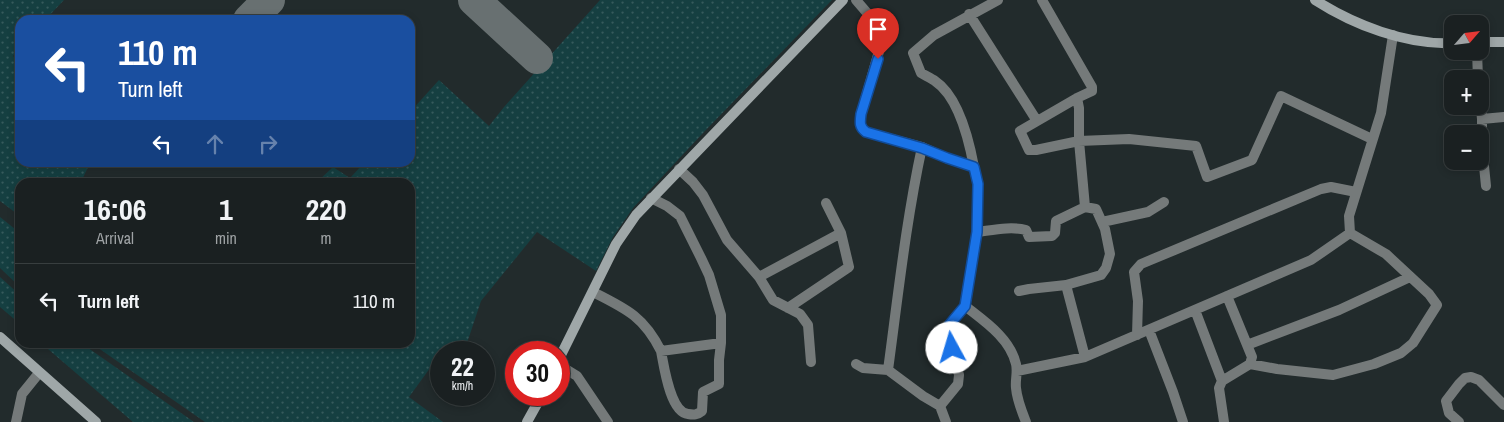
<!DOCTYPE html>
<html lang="en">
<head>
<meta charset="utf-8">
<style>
  :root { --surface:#1a2021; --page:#23282a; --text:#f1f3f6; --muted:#9fa3a5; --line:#383e3f }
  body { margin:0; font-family:"Archivo Narrow",sans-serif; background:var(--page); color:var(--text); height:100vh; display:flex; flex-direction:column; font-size:19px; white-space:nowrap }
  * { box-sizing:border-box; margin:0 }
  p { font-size:16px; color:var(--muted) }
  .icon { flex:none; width:28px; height:28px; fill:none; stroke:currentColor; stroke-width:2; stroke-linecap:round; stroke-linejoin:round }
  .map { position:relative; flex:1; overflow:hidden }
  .side { position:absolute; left:15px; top:178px; width:400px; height:170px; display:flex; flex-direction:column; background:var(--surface); border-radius:15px; box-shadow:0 2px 8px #0003,0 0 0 1px var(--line) }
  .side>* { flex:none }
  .hud { position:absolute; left:15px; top:15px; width:400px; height:152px; border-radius:15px; box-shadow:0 2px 8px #0003,0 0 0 1px var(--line); background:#1a4fa0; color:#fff; overflow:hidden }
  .needle { width:32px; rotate:62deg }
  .buttons { position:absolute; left:1444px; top:15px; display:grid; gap:10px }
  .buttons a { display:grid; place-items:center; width:45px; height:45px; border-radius:10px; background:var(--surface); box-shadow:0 2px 8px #0003,0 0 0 1px var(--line); font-size:25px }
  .speed { position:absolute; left:430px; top:341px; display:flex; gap:10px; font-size:25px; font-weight:700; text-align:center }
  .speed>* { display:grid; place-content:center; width:65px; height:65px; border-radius:50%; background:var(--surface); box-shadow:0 2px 8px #0003,0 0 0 1px var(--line); line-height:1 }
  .speed small { font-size:12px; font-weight:400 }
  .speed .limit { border:8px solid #d22; background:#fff; color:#111 }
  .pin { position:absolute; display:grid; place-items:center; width:42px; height:42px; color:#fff; margin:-51px -21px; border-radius:50% 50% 50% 0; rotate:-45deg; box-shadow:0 0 5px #0007 }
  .pin .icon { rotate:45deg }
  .me { position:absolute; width:55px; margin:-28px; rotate:354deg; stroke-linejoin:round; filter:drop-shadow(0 0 4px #0008) }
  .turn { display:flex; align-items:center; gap:18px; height:105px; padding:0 20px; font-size:22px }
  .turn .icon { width:65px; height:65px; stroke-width:2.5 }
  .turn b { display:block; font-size:35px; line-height:42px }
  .lanes { display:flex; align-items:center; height:48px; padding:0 20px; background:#0003; justify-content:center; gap:25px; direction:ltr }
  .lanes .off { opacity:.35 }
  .eta { display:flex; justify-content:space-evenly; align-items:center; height:85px; text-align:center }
  .eta b { font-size:30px; font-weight:800; line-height:35px }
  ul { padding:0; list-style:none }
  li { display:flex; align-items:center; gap:15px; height:75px; padding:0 20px; border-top:1px solid var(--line) }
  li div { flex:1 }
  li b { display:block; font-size:19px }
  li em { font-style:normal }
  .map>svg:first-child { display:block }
</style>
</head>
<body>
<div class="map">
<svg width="1504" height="422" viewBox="0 0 1504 422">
  <defs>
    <pattern id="grass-dots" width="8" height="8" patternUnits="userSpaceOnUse" patternTransform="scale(1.25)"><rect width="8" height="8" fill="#153f41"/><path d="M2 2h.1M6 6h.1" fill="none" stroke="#365a5c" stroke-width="1.8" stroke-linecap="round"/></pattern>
  </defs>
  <rect width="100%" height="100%" fill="#222b2c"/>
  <path fill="url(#grass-dots)" d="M0 0H64L45 20H20V48L13 56 20 63V162L90 163 81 182H20V216L0 201Z
    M600 0H832L703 133 633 208 613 237 596 271 537 232 481 301 464 352H441V369L433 364 409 397 443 422H205L91 343 410 342V182H317L333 167 350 178 364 163 410 162V112L439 80 489 126 504 107Z
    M0 217 20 233V287L0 268Z
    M0 277 20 295V324L0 307Z
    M41 343H81L194 422H133Z"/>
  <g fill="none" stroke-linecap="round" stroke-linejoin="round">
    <path stroke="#687071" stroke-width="32" d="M474 0 537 58
      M249 20 269 0"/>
    <path stroke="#757a7a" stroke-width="10" d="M856 0 880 28 884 34 861 114C860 122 859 127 866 132L922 147 947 158 974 167 978 184 977 232 965 306 950 324 948 330 959 375 958 384 940 406
      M1042 0 1092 87V91L1077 98 1020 131 1029 150H1036L1079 141 1129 139 1196 146 1207 177 1252 160 1281 96 1372 139
      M969 14 1037 121
      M1477 51 1478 79
      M1077 98 1079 108V141L1085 207
      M1480 99 1482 119V146L1486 186
      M1482 119 1504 117
      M974 167C969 140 959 97 935 81 931 78 926 76 921 73L913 53 934 35 998 0
      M679 169 693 182 703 195 727 240 759 277 773 300 800 314 808 325 811 362
      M651 198 667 206 680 216 701 258 709 275 721 315V343
      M1102 222 1148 212 1164 202
      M977 232C993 230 1011 226 1026 230L1029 237 1052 236 1055 233 1056 221 1085 207 1096 209 1105 229 1110 254 1106 268 1101 275 1066 285 1085 357
      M759 277 841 233
      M1019 291 1029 289 1066 285
      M593 292C627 309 644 317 661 351L721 343 719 360V384L703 392 702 411C697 415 694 415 688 414 670 412 664 366 661 351
      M965 306C984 321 1010 338 1016 364 1018 372 1015 380 1016 388 1017 400 1022 412 1026 422
      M788 308 849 267 841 233 826 203
      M1195 310 1222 381
      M1149 330 1173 392 1183 422
      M1137 335 1138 301 1134 272 1141 264 1321 189 1331 187 1356 192
      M1247 345 1339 310 1410 277
      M856 364 863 368 888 370 923 396 940 406 946 422
      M1250 364 1277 369 1333 375 1374 364 1401 353 1413 343 1437 305 1429 294 1386 254 1350 233 1349 216 1381 113 1393 35
      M559 365 577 376 608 422
      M888 370C898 296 906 221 922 147
      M1017 371 1085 357 1311 260 1350 233
      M16 422 22 394 39 373
      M1224 422 1219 388 1222 381 1250 364 1252 357 1227 296
      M1459 422 1449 413 1446 401 1459 384 1465 378 1471 377 1479 380 1504 405"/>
    <path stroke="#9fa7a8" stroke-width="10" d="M1315 0C1354 25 1406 45 1452 43
      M1480 42H1504
      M0 337 96 422
      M559 359 616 244 636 215 843 0
      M527 422 542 395"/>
  </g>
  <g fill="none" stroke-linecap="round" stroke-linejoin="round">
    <defs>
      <path id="route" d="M878 59 861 114C860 122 859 127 866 132L922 148 947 158 974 167 978 184 977 232 965 306 950 324 948 330 952 348"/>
    </defs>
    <use href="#route" stroke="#114b97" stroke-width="12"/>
    <use href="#route" stroke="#1a73e8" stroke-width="9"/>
  </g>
</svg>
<div class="buttons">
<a><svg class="needle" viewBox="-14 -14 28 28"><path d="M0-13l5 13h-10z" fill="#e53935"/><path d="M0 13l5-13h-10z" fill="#9fa3a5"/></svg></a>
<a>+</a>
<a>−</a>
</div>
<div class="speed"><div>22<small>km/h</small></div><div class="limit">30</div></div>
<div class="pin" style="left:878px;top:59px;background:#d93025"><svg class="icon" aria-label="arrive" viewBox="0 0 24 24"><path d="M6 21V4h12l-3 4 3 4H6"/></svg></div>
<svg class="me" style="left:952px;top:348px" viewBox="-20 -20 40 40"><circle r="19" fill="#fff"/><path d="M0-13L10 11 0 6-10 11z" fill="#1a73e8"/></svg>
<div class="hud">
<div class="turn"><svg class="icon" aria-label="left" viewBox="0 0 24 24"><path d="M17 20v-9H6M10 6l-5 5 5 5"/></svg><div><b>110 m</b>Turn left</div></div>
<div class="lanes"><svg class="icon" aria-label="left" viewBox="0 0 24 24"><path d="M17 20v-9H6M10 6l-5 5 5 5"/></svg><svg class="icon off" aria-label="ahead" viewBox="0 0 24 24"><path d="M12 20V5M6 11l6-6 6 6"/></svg><svg class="icon off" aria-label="right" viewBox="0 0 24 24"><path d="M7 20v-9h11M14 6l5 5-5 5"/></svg></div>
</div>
<section class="side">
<div class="eta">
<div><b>16:06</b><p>Arrival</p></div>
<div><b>1</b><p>min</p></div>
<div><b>220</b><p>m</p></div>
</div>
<ul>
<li><svg class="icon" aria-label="left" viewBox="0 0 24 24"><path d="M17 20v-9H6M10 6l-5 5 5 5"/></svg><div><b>Turn left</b></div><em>110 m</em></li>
</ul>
</section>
</div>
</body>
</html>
